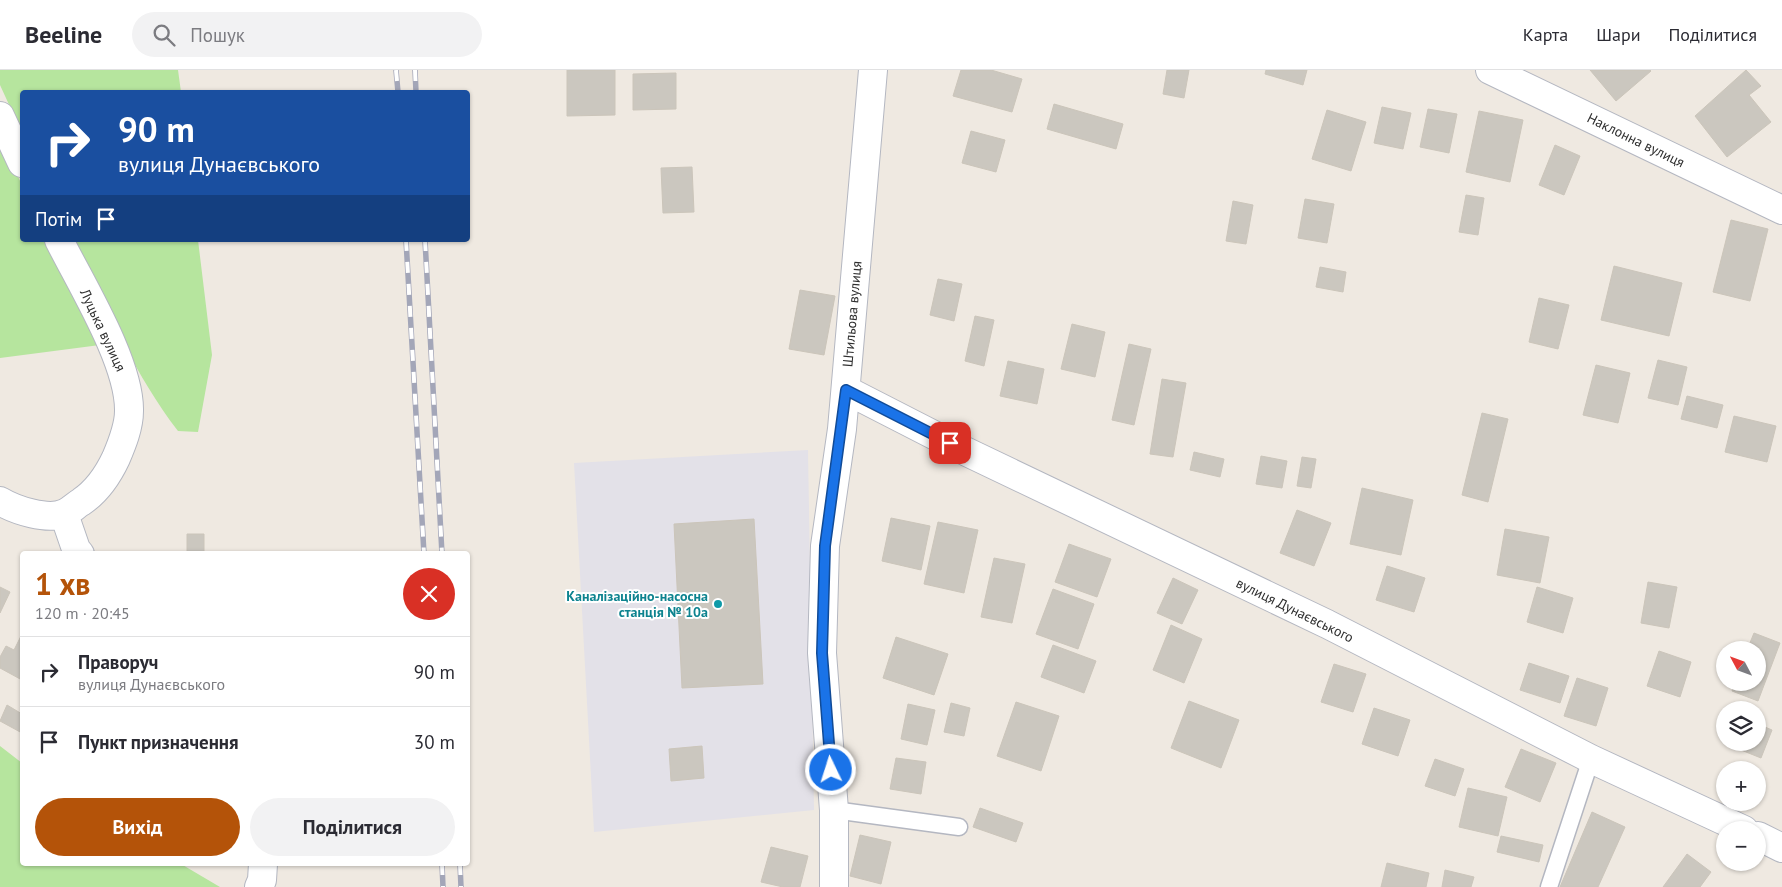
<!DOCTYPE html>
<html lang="uk">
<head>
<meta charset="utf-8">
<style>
  :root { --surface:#fff; --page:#f2f2f3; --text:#2b2b33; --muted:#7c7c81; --line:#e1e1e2; --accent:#b45309 }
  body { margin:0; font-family:"PT Sans",sans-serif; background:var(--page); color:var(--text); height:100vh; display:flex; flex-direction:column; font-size:19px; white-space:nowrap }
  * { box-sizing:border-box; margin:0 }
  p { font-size:16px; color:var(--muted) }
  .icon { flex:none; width:28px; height:28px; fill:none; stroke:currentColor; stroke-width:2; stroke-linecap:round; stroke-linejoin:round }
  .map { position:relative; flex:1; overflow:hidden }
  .sheet { position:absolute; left:20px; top:481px; width:450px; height:315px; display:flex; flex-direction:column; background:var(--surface); border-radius:5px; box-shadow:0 1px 4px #0004 }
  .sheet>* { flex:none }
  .top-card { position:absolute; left:20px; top:20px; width:450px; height:152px; border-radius:5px; box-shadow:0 1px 4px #0004; background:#1a4fa0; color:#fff; overflow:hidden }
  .needle { width:32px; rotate:311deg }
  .fabs { position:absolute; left:1716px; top:571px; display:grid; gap:10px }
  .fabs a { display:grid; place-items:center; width:50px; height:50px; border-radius:50%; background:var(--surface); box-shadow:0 1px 4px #0004; font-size:25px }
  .pin { position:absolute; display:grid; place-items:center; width:42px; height:42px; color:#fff; margin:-21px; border-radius:10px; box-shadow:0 2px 8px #0006 }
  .me { position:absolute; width:55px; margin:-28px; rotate:356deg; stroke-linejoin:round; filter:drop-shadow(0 0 4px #0008) }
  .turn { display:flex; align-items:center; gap:18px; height:105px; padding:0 15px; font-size:22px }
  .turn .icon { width:65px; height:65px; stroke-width:2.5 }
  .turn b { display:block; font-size:35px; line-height:42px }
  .then { display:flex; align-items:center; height:48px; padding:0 15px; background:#0003; gap:10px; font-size:19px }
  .round { display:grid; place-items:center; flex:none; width:52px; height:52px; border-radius:26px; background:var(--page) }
  .head { display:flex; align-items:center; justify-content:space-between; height:85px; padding:0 15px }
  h1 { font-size:30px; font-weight:800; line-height:38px; color:var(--accent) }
  .action { display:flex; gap:10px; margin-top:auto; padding:10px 15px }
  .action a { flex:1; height:58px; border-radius:30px; background:var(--accent); color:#fff; font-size:20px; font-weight:800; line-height:58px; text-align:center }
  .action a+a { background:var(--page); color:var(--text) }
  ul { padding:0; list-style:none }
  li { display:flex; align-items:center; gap:15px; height:70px; padding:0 15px; border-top:1px solid var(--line) }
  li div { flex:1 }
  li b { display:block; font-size:19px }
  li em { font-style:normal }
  header { display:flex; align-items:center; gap:30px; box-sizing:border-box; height:70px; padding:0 25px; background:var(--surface); border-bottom:1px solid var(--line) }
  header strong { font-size:24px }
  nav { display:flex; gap:28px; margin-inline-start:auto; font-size:18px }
  .search { width:350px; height:45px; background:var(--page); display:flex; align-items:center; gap:12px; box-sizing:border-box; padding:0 18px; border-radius:28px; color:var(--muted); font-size:19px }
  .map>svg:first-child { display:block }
</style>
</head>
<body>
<header>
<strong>Beeline</strong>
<div class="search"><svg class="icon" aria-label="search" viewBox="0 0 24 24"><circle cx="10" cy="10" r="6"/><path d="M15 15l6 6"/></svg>Пошук</div>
<nav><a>Карта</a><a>Шари</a><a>Поділитися</a></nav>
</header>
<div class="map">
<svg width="1782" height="817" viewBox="0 0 1782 817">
  <rect width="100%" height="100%" fill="#efe9e1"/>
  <path fill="#e3e1e8" d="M808 380 814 740 594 762 574 393Z"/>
  <path fill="#b6e59e" d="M0 0H178L181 22H22V63L0 15Z
    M0 69 22 115V170H49L100 275 0 288Z
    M73 170H198L212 285 198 362 178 361C133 302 105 236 73 170Z
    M0 676 22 693V794H181L220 817H0Z"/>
  <path fill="#cbc7bf" stroke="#cbc5ba" d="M567 0H615V45L567 46Z
    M961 0H991L1022 9 1012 42 953 26Z
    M1167 0H1189L1184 28 1163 24Z
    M1266 0H1307L1303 15 1265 4Z
    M1590 0H1650L1651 1 1616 31Z
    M1746 0 1761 16 1749 25 1771 52 1727 87 1695 46Z
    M676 3V39L633 40V4Z
    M1054 34 1123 54 1116 79 1047 59Z
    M1382 37 1411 43 1403 79 1374 73Z
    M1428 39 1457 44 1449 83 1420 77Z
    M1327 40 1366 52 1351 101 1312 89Z
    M1479 41 1523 50 1510 112 1466 102Z
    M971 61 1005 70 996 102 962 93Z
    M1555 75 1580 86 1564 125 1539 115Z
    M692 97 694 142 663 143 661 98Z
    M1466 125 1484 128 1478 165 1459 162Z
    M1305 129 1334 134 1327 173 1298 168Z
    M1233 131 1253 135 1246 174 1226 171Z
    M1731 150 1768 159 1750 231 1713 222Z
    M1614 196 1682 213 1669 266 1601 250Z
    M1320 197 1346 202 1343 222 1316 217Z
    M938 209 962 214 954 251 930 245Z
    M800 220 835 226 824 285 789 279Z
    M1539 228 1569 235 1558 279 1529 272Z
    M975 246 994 250 984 296 965 291Z
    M1072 254 1105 262 1095 307 1061 299Z
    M1129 274 1151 279 1134 355 1112 350Z
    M1658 290 1687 297 1678 335 1648 328Z
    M1008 291 1044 299 1037 334 1000 326Z
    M1596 295 1630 303 1618 353 1583 345Z
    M1162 309 1186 313 1173 387 1150 384Z
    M1687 326 1723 335 1717 358 1681 349Z
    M1482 343 1508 349 1488 432 1462 425Z
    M1734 346 1776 356 1767 392 1725 382Z
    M1194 382 1224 389 1220 407 1190 400Z
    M1261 386 1287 391 1282 418 1256 414Z
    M1302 387 1316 389 1311 418 1297 416Z
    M1362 418 1413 430 1401 485 1350 474Z
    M1297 440 1331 453 1314 496 1280 483Z
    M891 448 930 456 921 500 882 491Z
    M754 449 763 614 682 618 674 454Z
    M938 452 978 460 964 523 924 514Z
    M1505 459 1549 467 1540 513 1497 505Z
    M187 464H204V483H187Z
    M1069 474 1111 489 1097 527 1055 512Z
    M994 488 1025 494 1012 553 981 547Z
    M1387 496 1425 508 1414 542 1376 530Z
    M1173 508 1198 520 1182 554 1157 543Z
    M1648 512 1677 517 1669 558 1641 553Z
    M0 517 10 522 0 543Z
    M1537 517 1573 528 1563 563 1527 552Z
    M1053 519 1094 534 1078 579 1036 564Z
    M1171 555 1202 569 1184 613 1153 600Z
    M1754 563 1780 573 1758 631 1732 621 1735 612H1758V580H1747Z
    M22 564V610L0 598V587L6 576 14 580Z
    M896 567 948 584 934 625 883 608Z
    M1053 575 1096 591 1084 623 1041 607Z
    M1659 581 1691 592 1680 627 1647 616Z
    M1529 593 1569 606 1560 633 1520 620Z
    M1334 594 1366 604 1353 642 1321 632Z
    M1577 608 1608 618 1596 656 1564 646Z
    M1189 631 1239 650 1221 698 1171 678Z
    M1016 632 1059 646 1041 701 997 686Z
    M951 633 970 638 964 666 944 662Z
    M908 634 935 640 927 675 901 669Z
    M7 635 22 644V663L0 651Z
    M1374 638 1410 650 1398 686 1362 674Z
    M1758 654 1772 660 1761 688 1741 680 1743 672H1758Z
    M702 676 704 708 671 711 669 679Z
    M1521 679 1556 693 1540 732 1505 717Z
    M896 688 926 692 921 724 890 719Z
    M1435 689 1464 699 1455 726 1425 716Z
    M1468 718 1507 727 1498 766 1459 757Z
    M980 738 1023 753 1016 772 973 757Z
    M1592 742 1625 757 1598 817H1560Z
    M860 765 891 772 881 814 850 806Z
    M1501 766 1543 775 1539 792 1497 782Z
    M771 777 808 786 800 817H783L761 812Z
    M1687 784 1711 802 1700 817H1663Z
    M1387 793 1429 803 1426 817H1381Z
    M1445 800 1474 807 1471 817H1442Z"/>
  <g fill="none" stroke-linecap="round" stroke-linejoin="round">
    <defs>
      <path id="service" d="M834 740 959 757
        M1549 817 1591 689"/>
      <path id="minor" d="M1490 0 1782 140
        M0 46 22 93
        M846 320 967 382 1327 554 1591 689 1744 760
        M0 431C15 440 48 451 65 443 71 440 76 435 81 432 96 422 108 405 116 388 122 374 129 357 129 341 130 293 81 214 59 170
        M64 444 76 479 80 484
        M1758 766 1782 778
        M259 817 262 810 263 794
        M834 817V740L822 583 825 476 842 359 873 0"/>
    </defs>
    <use href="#service" stroke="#b4b7c1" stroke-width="19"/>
    <use href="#minor" stroke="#b4b7c1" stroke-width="30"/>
    <use href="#service" stroke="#fff" stroke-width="16"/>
    <use href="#minor" stroke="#fff" stroke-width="28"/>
    <defs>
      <path id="rail" d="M396 0 398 22
        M415 0 416 22
        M406 170 424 484
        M425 170 442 484
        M442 794 443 817
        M460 794 461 817"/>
    </defs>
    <use href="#rail" stroke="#a3a6b8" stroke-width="5.5"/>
    <use href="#rail" stroke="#fff" stroke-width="4" stroke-dasharray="11" stroke-linecap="butt"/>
  </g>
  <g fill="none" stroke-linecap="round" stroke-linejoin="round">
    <defs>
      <path id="route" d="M831 700 822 583 825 476 846 320 950 373"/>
    </defs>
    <use href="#route" stroke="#114b97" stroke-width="12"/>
    <use href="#route" stroke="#1a73e8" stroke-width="9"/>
  </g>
  <circle fill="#0f9aa8" stroke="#fff" stroke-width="2" cx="718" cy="534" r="5"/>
  <g text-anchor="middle" stroke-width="4" stroke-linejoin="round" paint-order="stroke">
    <g font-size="14" fill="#2e2e2e" stroke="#fff">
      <text transform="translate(1636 70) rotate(26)" y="5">Наклонна вулиця</text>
      <text transform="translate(852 244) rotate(-85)" y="5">Штильова вулиця</text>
      <text transform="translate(103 260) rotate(65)" y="5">Луцька вулиця</text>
      <text transform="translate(1295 540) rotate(26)" y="5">вулиця Дунаєвського</text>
    </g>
    <g font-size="14" font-weight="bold" fill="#0d838f" stroke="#fff" text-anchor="end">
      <text x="708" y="531">Каналізаційно-насосна<tspan x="708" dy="16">станція № 10а</tspan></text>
    </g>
  </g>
</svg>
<div class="fabs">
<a><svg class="needle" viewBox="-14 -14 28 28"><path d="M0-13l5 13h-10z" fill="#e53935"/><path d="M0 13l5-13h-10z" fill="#7c7c81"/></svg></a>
<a><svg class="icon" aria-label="layers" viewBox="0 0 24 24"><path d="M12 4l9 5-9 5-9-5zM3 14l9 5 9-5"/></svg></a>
<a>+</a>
<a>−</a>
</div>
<div class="pin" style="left:950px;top:373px;background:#d93025"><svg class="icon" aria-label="arrive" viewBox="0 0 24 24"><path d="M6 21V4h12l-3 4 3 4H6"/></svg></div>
<svg class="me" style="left:831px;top:700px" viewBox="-20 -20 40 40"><circle r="17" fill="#1a73e8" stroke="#fff" stroke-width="3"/><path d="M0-11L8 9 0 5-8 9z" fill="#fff"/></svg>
<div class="top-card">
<div class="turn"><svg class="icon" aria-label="right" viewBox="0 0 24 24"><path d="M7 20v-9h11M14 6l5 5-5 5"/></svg><div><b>90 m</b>вулиця Дунаєвського</div></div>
<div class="then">Потім<svg class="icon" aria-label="arrive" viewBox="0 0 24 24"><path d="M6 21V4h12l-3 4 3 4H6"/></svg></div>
</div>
<section class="sheet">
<div class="head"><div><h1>1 хв</h1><p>120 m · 20:45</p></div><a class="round" style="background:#d93025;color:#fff"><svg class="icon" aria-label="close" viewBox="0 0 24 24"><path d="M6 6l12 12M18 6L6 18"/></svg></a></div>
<ul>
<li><svg class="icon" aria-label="right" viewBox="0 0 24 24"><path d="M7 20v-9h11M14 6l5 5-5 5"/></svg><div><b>Праворуч</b><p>вулиця Дунаєвського</p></div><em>90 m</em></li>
<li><svg class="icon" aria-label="arrive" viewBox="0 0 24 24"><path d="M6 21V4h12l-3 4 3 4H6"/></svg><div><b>Пункт призначення</b></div><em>30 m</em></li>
</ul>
<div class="action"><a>Вихід</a><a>Поділитися</a></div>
</section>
</div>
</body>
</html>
